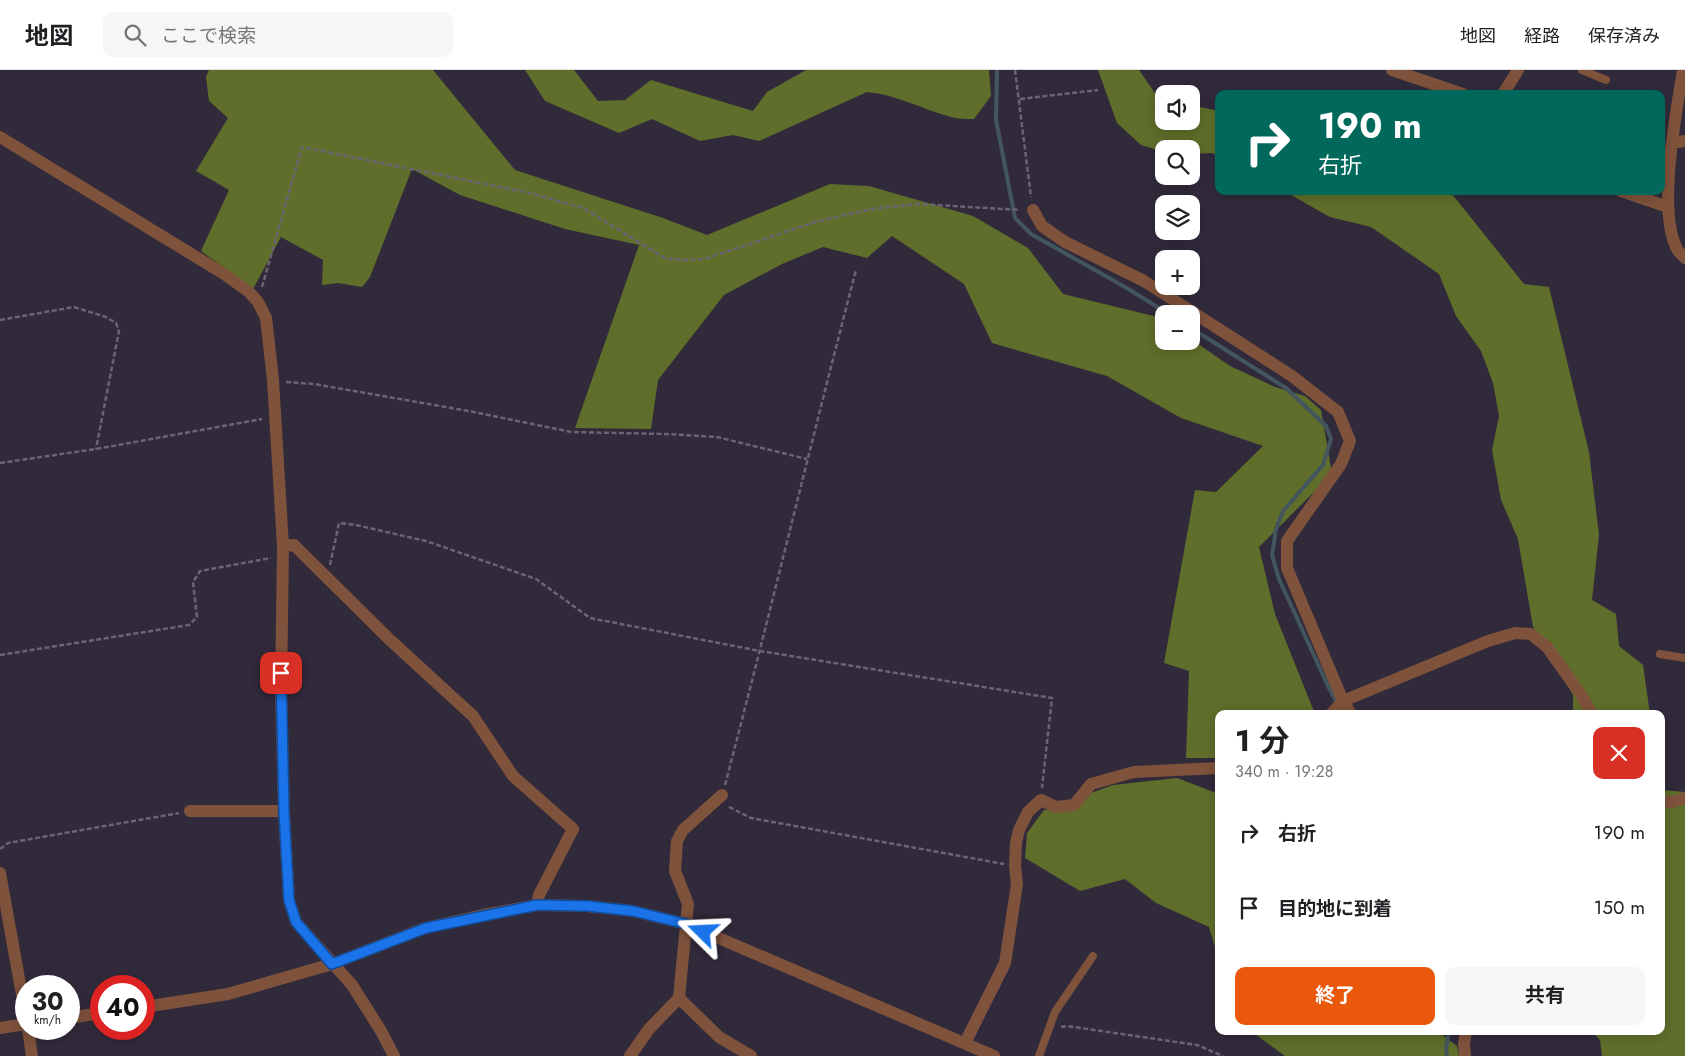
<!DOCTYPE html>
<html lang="ja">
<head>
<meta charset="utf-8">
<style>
  :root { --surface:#fff; --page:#f6f6f6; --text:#202124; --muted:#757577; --line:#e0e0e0; --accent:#ea580c }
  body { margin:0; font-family:Jost,"Noto Sans JP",sans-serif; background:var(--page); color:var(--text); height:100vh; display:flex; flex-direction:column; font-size:19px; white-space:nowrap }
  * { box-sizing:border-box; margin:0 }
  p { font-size:16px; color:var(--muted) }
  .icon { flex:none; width:28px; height:28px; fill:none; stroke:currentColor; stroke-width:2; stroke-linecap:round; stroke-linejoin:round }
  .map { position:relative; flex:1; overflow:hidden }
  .side { position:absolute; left:1215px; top:640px; width:450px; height:325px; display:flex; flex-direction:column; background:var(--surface); border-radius:10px; box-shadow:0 2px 12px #0003 }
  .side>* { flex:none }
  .top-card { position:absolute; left:1215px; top:20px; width:450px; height:105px; border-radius:10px; box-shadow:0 2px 12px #0003; background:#00695c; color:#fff; overflow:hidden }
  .controls { position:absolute; left:1155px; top:15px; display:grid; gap:10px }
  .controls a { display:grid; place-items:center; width:45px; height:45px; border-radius:10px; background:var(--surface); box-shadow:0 2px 12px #0003; font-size:25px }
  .speed { position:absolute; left:15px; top:905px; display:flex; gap:10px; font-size:25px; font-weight:700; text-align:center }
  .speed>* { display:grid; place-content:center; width:65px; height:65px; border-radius:50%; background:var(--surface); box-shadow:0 2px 12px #0003; line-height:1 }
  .speed small { font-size:12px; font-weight:400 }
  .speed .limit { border:8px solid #d22; background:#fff; color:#111 }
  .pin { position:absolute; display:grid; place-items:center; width:42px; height:42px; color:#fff; margin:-21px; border-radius:10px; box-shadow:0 2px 8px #0006 }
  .me { position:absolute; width:55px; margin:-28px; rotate:291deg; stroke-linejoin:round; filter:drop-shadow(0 0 4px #0008) }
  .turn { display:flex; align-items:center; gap:18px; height:105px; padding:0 20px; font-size:22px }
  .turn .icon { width:65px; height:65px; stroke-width:2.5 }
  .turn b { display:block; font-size:35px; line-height:42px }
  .round { display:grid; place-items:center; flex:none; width:52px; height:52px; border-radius:10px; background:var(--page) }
  .overview { display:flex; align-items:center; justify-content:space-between; height:85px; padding:0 20px }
  h1 { font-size:30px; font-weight:700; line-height:38px }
  .action { display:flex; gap:10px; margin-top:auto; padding:10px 20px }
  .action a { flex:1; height:58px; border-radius:10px; background:var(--accent); color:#fff; font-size:20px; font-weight:700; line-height:58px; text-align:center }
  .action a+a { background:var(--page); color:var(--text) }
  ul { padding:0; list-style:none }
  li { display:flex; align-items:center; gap:15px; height:75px; padding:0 20px }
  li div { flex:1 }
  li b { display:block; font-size:19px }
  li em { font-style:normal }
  header { display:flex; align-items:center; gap:30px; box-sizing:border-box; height:70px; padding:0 25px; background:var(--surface); border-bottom:1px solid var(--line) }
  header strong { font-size:24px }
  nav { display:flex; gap:28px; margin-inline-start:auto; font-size:18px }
  .search { width:350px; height:45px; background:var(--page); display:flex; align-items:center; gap:12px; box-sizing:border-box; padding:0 18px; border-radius:10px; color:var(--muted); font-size:19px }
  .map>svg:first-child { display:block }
</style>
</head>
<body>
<header>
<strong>地図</strong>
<div class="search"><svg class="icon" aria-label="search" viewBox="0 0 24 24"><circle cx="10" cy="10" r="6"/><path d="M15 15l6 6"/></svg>ここで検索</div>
<nav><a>地図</a><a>経路</a><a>保存済み</a></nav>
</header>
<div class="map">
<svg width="1685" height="986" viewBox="0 0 1685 986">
  <rect width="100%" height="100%" fill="#312a3b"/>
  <path fill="#5f6e2a" d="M209 0H433L515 100 663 148 707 165 830 114 869 116 973 146 1028 178 1063 224 1162 248 1164 249V271H1191V269L1230 296 1275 317 1305 326 1321 340 1332 404 1259 477 1275 544 1315 644H1219V688H1186L1189 601 1164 593 1195 420 1216 422 1263 376 1181 348 1107 306 992 273 964 214 892 166 867 188 823 177 782 194 724 225 658 310 651 359 575 358 639 175 565 159 460 125 412 99 370 207 362 217 338 213 322 215 323 190 281 167 253 219 201 181 229 120 196 101 228 48 209 31 206 7Z
    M525 0H574L598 31 625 30 651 10 753 41 767 22 806 0H989L991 26 974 49C967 49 958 49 951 47 922 39 897 25 867 22L759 71 733 65 700 71 652 49 619 63 545 31Z
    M1098 0H1139L1159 29 1164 30V51H1191V35L1219 41V86L1212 83 1191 84V79H1164V82L1141 75 1117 53Z
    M1284 121H1446L1452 124 1524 214 1549 217 1589 382 1599 465 1592 530 1616 544 1619 576 1643 595 1650 644H1573V625L1533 557 1518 469 1501 430 1492 380 1499 346 1493 313 1481 281 1456 246 1439 204 1371 157 1330 147Z
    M1177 708 1219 724V890L1209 857 1156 833 1125 809 1080 821 1025 788 1027 763 1044 740 1075 739 1091 723 1113 715Z
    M1661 720 1685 722V986H1602L1600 970 1591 961H1661Z
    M1251 961H1437L1457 976 1459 986H1285Z"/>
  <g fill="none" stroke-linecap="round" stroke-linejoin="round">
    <path stroke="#43565e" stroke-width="4" d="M997 0 996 50 1015 148 1031 164 1125 217 1169 244
      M1191 258 1286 318 1326 356 1331 369 1323 395 1283 441 1276 459 1272 485 1279 509 1328 616 1343 644
      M1447 986 1446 979 1449 961"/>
    <path stroke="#6a6473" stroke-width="2.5" stroke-dasharray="5 2.5" stroke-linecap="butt" d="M1015 0 1031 127
      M1020 29 1098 20
      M262 217 302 77 530 123 583 138 665 188 682 190 705 189 815 152 871 139 919 134 1020 140
      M0 250 74 237 106 247 116 253 119 261 96 379
      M286 312 314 314 474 342 571 362 666 364 717 367 807 389
      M0 393 96 379 262 349
      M330 495 339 453 356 455 426 471 536 509 590 548 760 581 1052 628 1042 718
      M0 585 189 555 197 547 193 512 200 501 271 488
      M725 715C770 544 811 372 856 200
      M729 737 751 748 1004 794
      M0 779 8 773 179 743
      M1061 957 1067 956 1197 975 1223 986"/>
    <path stroke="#7f523b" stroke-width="8" d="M1582 0 1606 10
      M1660 584 1685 588
      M1039 986 1055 942 1093 886"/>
    <path stroke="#7f523b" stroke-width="12" d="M1392 0 1463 24
      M1683 0C1676 44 1657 141 1677 179 1679 183 1683 185 1685 188
      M1503 24 1518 0
      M0 67 224 204 249 222 258 232 266 248 273 310 283 476 281 622 284 741 289 830 296 852 352 915 381 961 394 986
      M1672 73 1685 71
      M1621 121 1668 137
      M1033 140 1042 156 1065 172 1144 211 1292 306 1338 342 1350 371 1341 394 1287 471V498L1343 631 1351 644
      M283 476 294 475 389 569 473 646 513 706 573 759 539 825 537 835
      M1331 644 1343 631 1488 571 1515 563 1531 564 1547 577 1582 626 1592 644
      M1661 731 1672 732 1685 728
      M190 741H284
      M679 928 719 967 751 986
      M965 973 1005 893 1017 814 1015 796 1016 773 1019 760 1028 742 1041 730 1056 737 1074 735 1091 714 1134 702 1219 698
      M630 986 649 959 679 928 688 834 675 801 677 771 683 760 722 725
      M1465 986 1464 974 1466 961"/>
    <path stroke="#7f523b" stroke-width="12" d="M0 803 26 947
      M144 937 228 924 332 894 425 858 483 845 537 835 587 836 633 841 686 854 994 986
      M69 948 101 943
      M0 958 26 954
      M28 959 32 986"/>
  </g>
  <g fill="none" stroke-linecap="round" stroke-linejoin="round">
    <defs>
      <path id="route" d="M281 603 284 742 289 830 296 852 332 894 426 858 537 835 587 836 633 841 686 854 703 862"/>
    </defs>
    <use href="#route" stroke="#114b97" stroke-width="12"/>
    <use href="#route" stroke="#1a73e8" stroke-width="9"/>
  </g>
</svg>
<div class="controls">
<a><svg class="icon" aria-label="sound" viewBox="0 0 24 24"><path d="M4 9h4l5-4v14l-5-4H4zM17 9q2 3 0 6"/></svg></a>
<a><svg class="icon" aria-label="search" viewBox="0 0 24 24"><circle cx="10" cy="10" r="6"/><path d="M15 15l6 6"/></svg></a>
<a><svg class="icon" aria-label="layers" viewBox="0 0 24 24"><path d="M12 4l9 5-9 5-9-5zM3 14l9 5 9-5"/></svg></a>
<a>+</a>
<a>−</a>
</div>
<div class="speed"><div>30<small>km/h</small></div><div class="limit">40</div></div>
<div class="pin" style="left:281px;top:603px;background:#d93025"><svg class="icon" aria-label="arrive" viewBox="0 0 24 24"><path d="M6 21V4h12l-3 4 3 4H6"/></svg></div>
<svg class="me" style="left:703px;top:862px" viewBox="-20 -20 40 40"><path d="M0-17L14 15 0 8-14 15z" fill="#1a73e8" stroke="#fff" stroke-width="4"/></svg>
<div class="top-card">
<div class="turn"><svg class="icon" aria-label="right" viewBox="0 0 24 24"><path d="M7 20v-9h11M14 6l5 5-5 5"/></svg><div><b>190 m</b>右折</div></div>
</div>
<section class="side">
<div class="overview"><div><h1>1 分</h1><p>340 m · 19:28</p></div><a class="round" style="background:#d93025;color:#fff"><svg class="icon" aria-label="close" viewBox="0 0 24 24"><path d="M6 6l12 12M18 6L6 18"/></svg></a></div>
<ul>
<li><svg class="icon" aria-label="right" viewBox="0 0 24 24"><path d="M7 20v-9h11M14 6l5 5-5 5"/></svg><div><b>右折</b></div><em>190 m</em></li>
<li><svg class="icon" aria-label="arrive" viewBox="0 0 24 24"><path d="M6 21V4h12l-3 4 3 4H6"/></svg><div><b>目的地に到着</b></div><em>150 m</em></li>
</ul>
<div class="action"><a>終了</a><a>共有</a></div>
</section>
</div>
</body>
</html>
